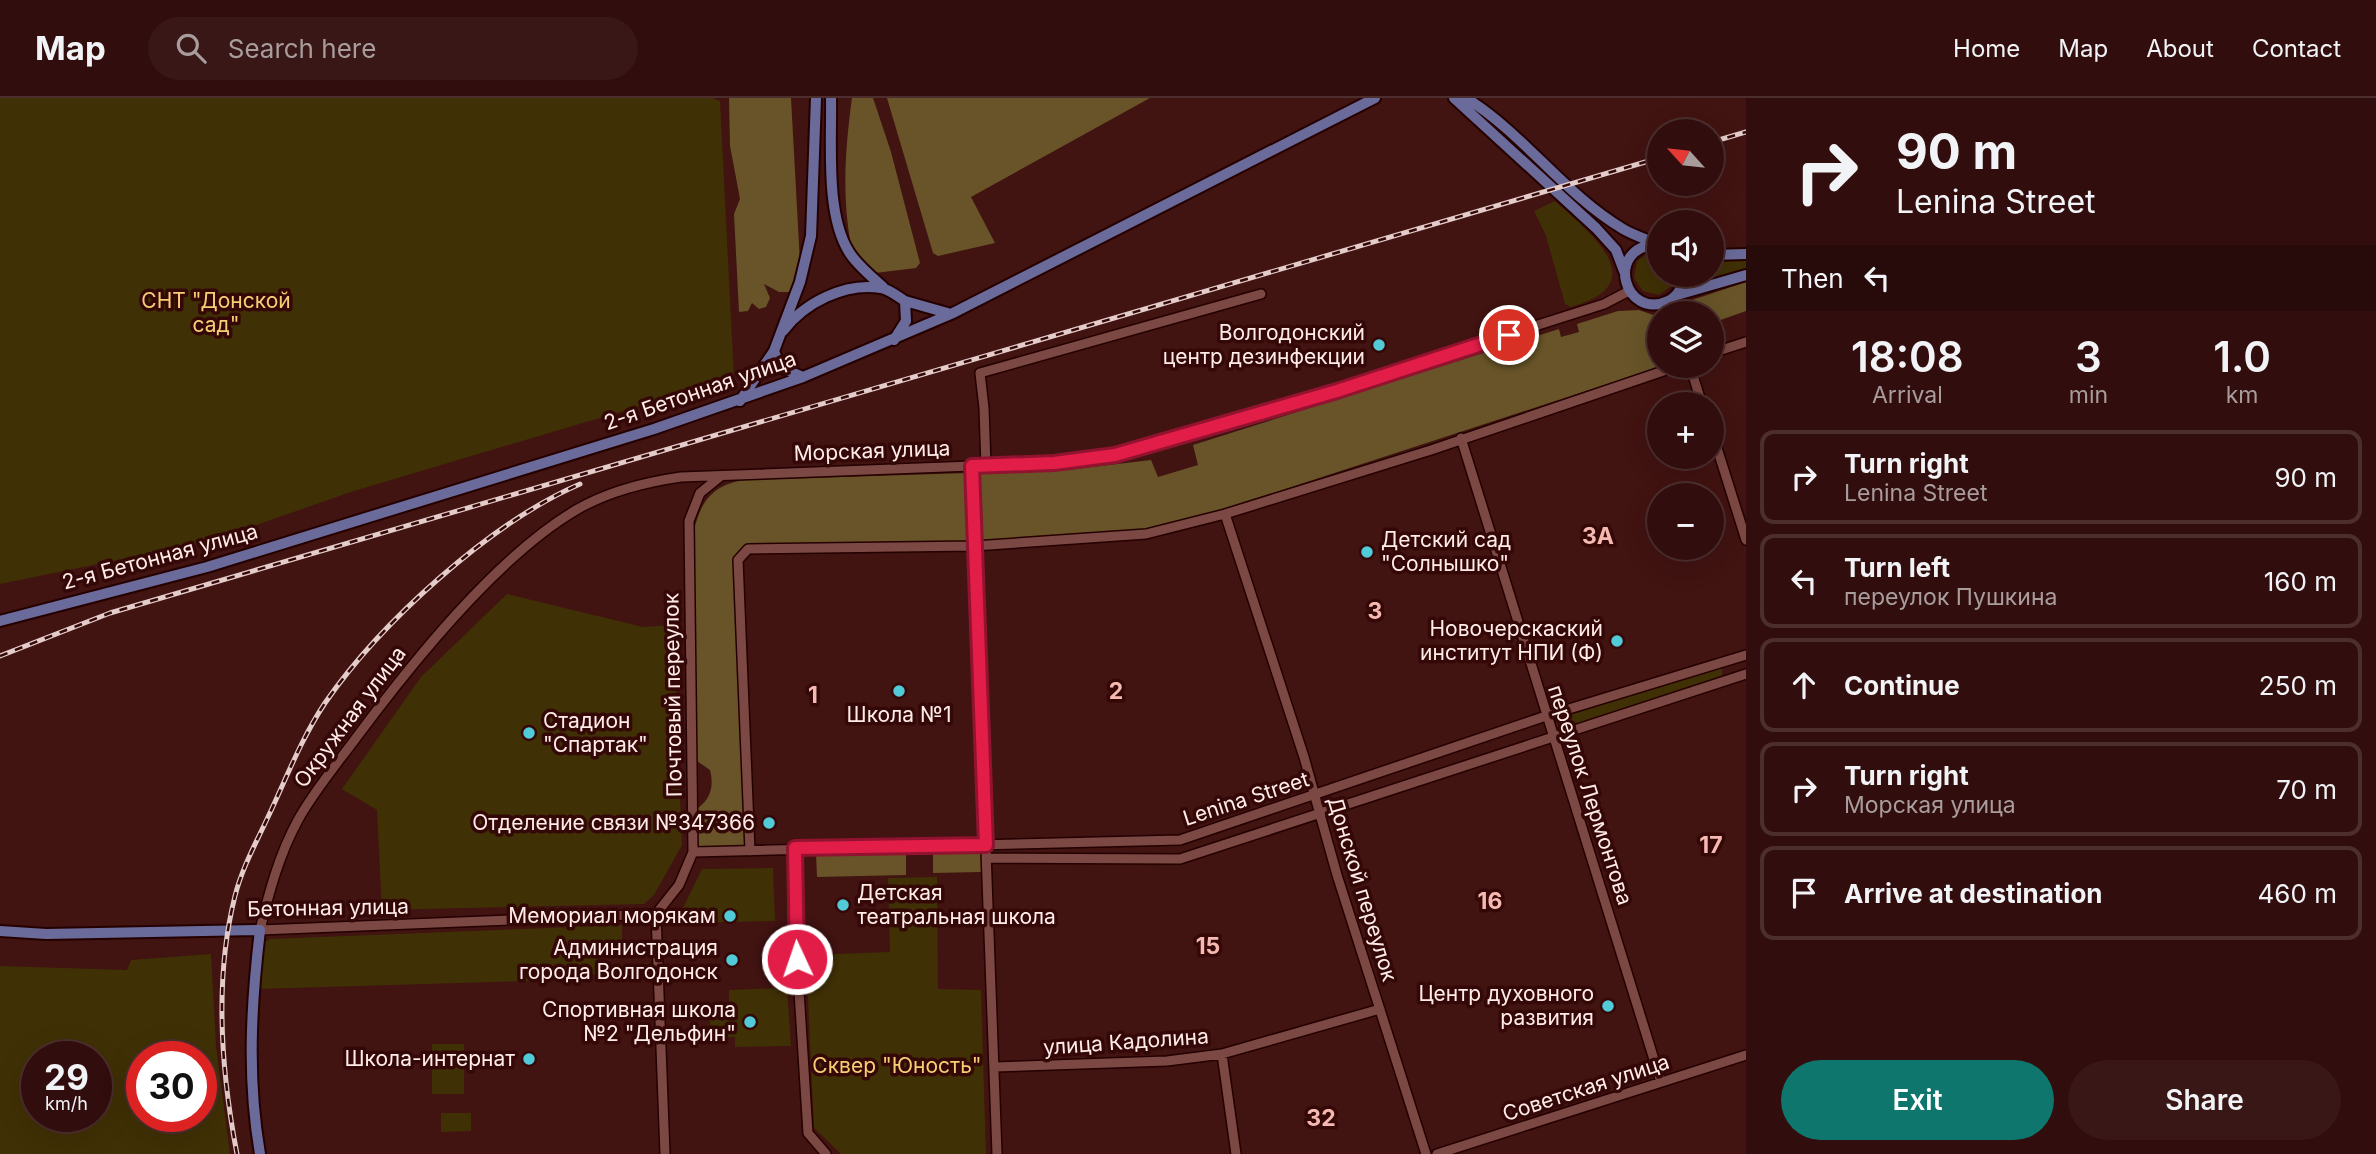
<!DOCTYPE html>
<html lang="en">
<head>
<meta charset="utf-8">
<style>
  :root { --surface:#310e0d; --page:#391716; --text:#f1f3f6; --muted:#a89c9d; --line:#4c2e2e; --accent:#0f766e }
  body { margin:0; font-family:Inter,sans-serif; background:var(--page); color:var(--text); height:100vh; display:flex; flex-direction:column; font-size:26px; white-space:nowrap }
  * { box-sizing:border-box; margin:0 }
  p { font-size:23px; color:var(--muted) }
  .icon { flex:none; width:38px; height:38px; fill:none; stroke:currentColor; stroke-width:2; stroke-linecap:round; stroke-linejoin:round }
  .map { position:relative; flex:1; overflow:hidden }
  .drawer { display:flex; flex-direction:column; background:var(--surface); width:630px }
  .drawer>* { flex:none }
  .hud { background:#310e0d; color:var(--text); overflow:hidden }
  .needle { width:46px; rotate:297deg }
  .fabs { position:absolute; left:1647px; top:21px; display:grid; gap:14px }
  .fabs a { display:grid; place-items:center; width:77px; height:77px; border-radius:50%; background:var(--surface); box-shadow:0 7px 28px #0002,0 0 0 2px var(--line); font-size:35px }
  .speed { position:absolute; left:21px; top:943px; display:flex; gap:14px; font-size:35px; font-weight:700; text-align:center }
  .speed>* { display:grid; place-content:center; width:91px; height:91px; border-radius:50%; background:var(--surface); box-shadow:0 7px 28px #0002,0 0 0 2px var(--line); line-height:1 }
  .speed small { font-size:18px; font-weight:400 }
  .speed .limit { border:10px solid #d22; background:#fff; color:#111 }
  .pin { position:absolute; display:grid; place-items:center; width:60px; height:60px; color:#fff; margin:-30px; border:4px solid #fff; border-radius:50%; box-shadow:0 2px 7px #0007 }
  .me { position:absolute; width:77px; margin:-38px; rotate:357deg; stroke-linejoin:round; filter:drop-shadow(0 0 5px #0008) }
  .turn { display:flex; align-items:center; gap:24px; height:147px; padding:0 35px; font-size:32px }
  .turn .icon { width:91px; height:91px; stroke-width:2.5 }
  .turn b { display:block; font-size:49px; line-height:60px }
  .then { display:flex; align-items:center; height:66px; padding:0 35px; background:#0003; gap:14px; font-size:26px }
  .eta { display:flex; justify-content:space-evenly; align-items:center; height:119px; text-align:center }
  .eta b { font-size:42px; font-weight:600; line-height:49px }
  .button { display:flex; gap:14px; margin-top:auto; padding:14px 35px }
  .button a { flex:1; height:80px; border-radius:42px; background:var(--accent); color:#fff; font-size:28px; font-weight:600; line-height:80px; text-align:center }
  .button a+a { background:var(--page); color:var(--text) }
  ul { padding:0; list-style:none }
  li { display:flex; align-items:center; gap:21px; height:94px; margin:0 14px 10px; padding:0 21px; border:4px solid var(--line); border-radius:14px }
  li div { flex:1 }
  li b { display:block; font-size:26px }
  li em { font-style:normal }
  header { display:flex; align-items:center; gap:42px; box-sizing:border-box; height:98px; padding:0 35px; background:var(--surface); border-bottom:2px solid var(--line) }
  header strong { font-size:33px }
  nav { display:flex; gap:38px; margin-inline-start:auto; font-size:24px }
  .search { width:490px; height:63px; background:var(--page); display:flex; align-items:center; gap:18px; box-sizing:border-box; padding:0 24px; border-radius:38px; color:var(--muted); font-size:26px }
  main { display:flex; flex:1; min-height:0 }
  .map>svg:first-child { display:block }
</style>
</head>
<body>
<header>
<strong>Map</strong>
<div class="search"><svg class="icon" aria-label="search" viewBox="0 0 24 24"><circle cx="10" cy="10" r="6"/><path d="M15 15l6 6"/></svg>Search here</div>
<nav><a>Home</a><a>Map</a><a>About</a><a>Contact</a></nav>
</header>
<main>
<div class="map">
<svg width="1746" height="1056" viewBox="0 0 1746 1056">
  <rect width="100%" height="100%" fill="#411311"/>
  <path fill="#403005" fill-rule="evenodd" d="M0 0H713L720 3 734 280 354 393 207 444 0 486Z
    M1555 103C1593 137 1654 186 1571 209L1565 206 1546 138 1534 113Z
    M1651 154H1659V177H1676L1673 187 1659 197 1643 193 1634 180 1637 163Z
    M1746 162V171L1689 189 1692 177H1712V163Z
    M507 496 643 529 673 527 682 747 654 797 644 806 382 812 377 712 342 691 421 579Z
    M1722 568V581L1561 632 1557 629 1558 618Z
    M773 770 775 823 680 825 681 814 702 771Z
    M937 779 938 891 981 892 986 1056H841L814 1030 806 857 890 854 888 780Z
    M622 827V842L596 844 597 868 649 865 648 871 531 883 257 891 263 845 270 841Z
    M211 856 216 948 230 1056H0V868L127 872 131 862ZM37 959H96V1018H37ZM142 959H201V1018H142Z
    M787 890 791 948 735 949V939L712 940 708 908 729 906V892Z
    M432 946H464V996H432Z
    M441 1015H471V1033L441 1034Z"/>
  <path fill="#685428" d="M729 0H791L801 183 795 194H779L764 186 770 200 766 209 759 211 752 205 748 213 739 214 734 116 740 101 730 48Z
    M852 0H873L891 54 920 165 916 170 875 175 856 169C841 113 844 58 852 0Z
    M887 0H1150L971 99 995 145 938 158 933 155Z
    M1746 184V213L1712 225V215H1682L1692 202Z
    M1639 212 1659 219V268H1663L1144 437 979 446 976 379 980 376 1067 372 1151 362 1158 379 1198 367 1193 347 1559 231 1561 239 1579 234 1577 226 1618 213Z
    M968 375 969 445 748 448 739 452 736 460 745 749 698 751V710C711 700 714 688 710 672L697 663 692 442C698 408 709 387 745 382Z
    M981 750V774L933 775V752Z
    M906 752V777L817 779 816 755Z"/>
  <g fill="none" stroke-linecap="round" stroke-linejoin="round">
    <defs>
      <path id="minor" d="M1669 203 1673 215
        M1712 255 1746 244
        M1690 268 1702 306
        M1712 334 1746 442
        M1461 340 1661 984
        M972 368 997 1056
        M986 368 984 310 980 275 1261 196
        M1225 416 1304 659 1337 777 1426 1056
        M795 750V830L808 1035 826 1056
        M750 753 738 462 748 451 974 448 1146 436 1225 416 1431 352 1678 268
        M693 754 1180 742 1546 618 1746 557
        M987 760 1180 761 1746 576
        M656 816 260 832C269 794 279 757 298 722 314 693 336 667 356 640 411 566 496 459 576 412 607 394 646 384 681 379L1054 365 1115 357 1278 310 1604 206 1629 193
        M656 816 679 787 693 754 689 423 700 395 721 378
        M656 816 665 1056
        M1222 956 1236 1056
        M994 969 1167 963 1222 956 1380 911
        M1437 1056 1746 957"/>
      <path id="major" d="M831 0C832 44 825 116 849 154 857 167 872 179 883 189
        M1454 0 1596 130 1616 152 1624 173
        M1466 0C1524 36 1564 96 1623 131 1633 137 1646 141 1657 146
        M1657 146C1603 150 1625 223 1668 203 1679 198 1683 188 1684 177
        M1712 157 1746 156
        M1677 197 1746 177
        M905 203 951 216
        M783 233C804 205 845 184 881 190 889 191 898 199 905 203L906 223 894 242
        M803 279 780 269 774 253 800 184 811 138 816 0
        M740 303 774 253
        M0 523 207 469 654 331 803 279 951 216 1375 0
        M0 833 46 836 260 832C251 908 247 980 260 1056"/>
    </defs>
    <use href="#minor" stroke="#250000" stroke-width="12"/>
    <use href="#major" stroke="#250000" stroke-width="14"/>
    <use href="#minor" stroke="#7c4843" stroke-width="9"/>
    <use href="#major" stroke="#6b6b9b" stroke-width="10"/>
    <defs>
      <path id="rail" d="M1712 44 1746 34
        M0 558 110 515 1659 60
        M237 1056C221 973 214 881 235 798 242 770 256 745 268 719 286 681 301 641 325 605 381 524 490 425 580 386"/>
    </defs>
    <use href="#rail" stroke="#e3ccc9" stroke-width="5"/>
    <use href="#rail" stroke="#350808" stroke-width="2.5" stroke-dasharray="8" stroke-linecap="butt"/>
  </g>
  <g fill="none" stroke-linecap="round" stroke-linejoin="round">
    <defs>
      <path id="route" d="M797 861 795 750 986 747 972 368 1054 365 1115 357 1337 293 1509 237"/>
    </defs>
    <use href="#route" stroke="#92132f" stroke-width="18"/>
    <use href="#route" stroke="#e11d48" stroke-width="12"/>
  </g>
  <g fill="#52cbd9" stroke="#350808" stroke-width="2.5">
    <circle cx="1379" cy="247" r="7"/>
    <circle cx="1367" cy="454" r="7"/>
    <circle cx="1617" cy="543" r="7"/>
    <circle cx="899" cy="593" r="7"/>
    <circle cx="529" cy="635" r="7"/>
    <circle cx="769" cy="725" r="7"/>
    <circle cx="843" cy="807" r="7"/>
    <circle cx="730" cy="818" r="7"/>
    <circle cx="732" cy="862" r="7"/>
    <circle cx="1608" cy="908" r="7"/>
    <circle cx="750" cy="924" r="7"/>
    <circle cx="529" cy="961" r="7"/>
  </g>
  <g text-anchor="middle" stroke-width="7" stroke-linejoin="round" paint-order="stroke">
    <g font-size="21" fill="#f7ce74" stroke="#350808">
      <text x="216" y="210">СНТ "Донской<tspan x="216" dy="24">сад"</tspan></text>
      <text x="897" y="975">Сквер "Юность"</text>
    </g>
    <g font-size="21" fill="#ffece9" stroke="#350808" text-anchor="end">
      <text x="1365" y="242">Волгодонский<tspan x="1365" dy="24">центр дезинфекции</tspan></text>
      <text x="1381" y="449" text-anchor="start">Детский сад<tspan x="1381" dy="24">"Солнышко"</tspan></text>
      <text x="1603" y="538">Новочерскаский<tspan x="1603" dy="24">институт НПИ (Ф)</tspan></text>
      <text x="899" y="624" text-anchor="middle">Школа №1</text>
      <text x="543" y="630" text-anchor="start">Стадион<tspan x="543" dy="24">"Спартак"</tspan></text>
      <text x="755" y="732">Отделение связи №347366</text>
      <text x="857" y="802" text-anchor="start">Детская<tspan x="857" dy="24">театральная школа</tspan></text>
      <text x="716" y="825">Мемориал морякам</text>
      <text x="718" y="857">Администрация<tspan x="718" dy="24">города Волгодонск</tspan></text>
      <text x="1594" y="903">Центр духовного<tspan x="1594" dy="24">развития</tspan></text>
      <text x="736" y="919">Спортивная школа<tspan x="736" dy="24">№2 "Дельфин"</tspan></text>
      <text x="515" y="968">Школа-интернат</text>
    </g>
    <g font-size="21" fill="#ffece9" stroke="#350808">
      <text transform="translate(700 293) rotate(-19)" y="7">2-я Бетонная улица</text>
      <text transform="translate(872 353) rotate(-2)" y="7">Морская улица</text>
      <text transform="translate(160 459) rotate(-15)" y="7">2-я Бетонная улица</text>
      <text transform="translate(673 597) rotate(-91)" y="7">Почтовый переулок</text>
      <text transform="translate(350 619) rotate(-53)" y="7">Окружная улица</text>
      <text transform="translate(1590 697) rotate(72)" y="7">переулок Лермонтова</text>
      <text transform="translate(1246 701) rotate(-18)" y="7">Lenina Street</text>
      <text transform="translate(1362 791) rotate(73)" y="7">Донской переулок</text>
      <text transform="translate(328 810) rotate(-1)" y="7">Бетонная улица</text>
      <text transform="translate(1126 944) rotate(-4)" y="7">улица Кадолина</text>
      <text transform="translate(1586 990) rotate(-18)" y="7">Советская улица</text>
    </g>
    <g font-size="23" font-weight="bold" fill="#f6b9b2" stroke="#350808">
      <text x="1598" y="446">3А</text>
      <text x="1375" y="521">3</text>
      <text x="1116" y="601">2</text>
      <text x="813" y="605">1</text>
      <text x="1711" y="755">17</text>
      <text x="1490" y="811">16</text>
      <text x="1208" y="856">15</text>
      <text x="1321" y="1028">32</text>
    </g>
  </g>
</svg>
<div class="fabs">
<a><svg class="needle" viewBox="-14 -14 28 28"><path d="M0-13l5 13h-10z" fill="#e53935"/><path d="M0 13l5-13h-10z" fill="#a89c9d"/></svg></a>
<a><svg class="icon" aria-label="sound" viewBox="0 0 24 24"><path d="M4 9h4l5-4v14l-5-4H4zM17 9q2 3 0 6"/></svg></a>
<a><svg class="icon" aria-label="layers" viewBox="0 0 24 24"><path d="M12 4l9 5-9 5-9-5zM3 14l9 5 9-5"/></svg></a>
<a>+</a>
<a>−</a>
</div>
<div class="speed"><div>29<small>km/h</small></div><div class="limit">30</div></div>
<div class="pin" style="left:1509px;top:237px;background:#d93025"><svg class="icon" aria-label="arrive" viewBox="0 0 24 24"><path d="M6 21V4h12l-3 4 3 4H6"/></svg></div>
<svg class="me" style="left:797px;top:861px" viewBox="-20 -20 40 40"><circle r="17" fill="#e11d48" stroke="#fff" stroke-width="3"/><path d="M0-11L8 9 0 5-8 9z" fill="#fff"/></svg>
</div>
<section class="drawer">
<div class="hud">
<div class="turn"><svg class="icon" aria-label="right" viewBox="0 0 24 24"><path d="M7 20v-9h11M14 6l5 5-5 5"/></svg><div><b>90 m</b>Lenina Street</div></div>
<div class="then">Then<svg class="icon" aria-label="left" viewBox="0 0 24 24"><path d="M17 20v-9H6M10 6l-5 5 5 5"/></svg></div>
</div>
<div class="eta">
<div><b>18:08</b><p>Arrival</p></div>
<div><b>3</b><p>min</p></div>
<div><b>1.0</b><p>km</p></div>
</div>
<ul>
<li><svg class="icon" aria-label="right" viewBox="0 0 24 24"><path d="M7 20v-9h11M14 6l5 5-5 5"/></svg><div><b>Turn right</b><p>Lenina Street</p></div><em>90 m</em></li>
<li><svg class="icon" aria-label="left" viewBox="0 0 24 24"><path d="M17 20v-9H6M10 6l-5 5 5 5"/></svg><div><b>Turn left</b><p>переулок Пушкина</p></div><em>160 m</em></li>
<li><svg class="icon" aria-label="ahead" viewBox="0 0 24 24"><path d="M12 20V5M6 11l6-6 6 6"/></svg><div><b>Continue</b></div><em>250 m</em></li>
<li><svg class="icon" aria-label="right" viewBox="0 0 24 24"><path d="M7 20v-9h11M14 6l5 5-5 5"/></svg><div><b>Turn right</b><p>Морская улица</p></div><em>70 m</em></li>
<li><svg class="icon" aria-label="arrive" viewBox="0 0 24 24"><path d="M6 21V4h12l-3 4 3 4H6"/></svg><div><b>Arrive at destination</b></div><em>460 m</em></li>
</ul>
<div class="button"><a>Exit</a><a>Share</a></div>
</section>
</main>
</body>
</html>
